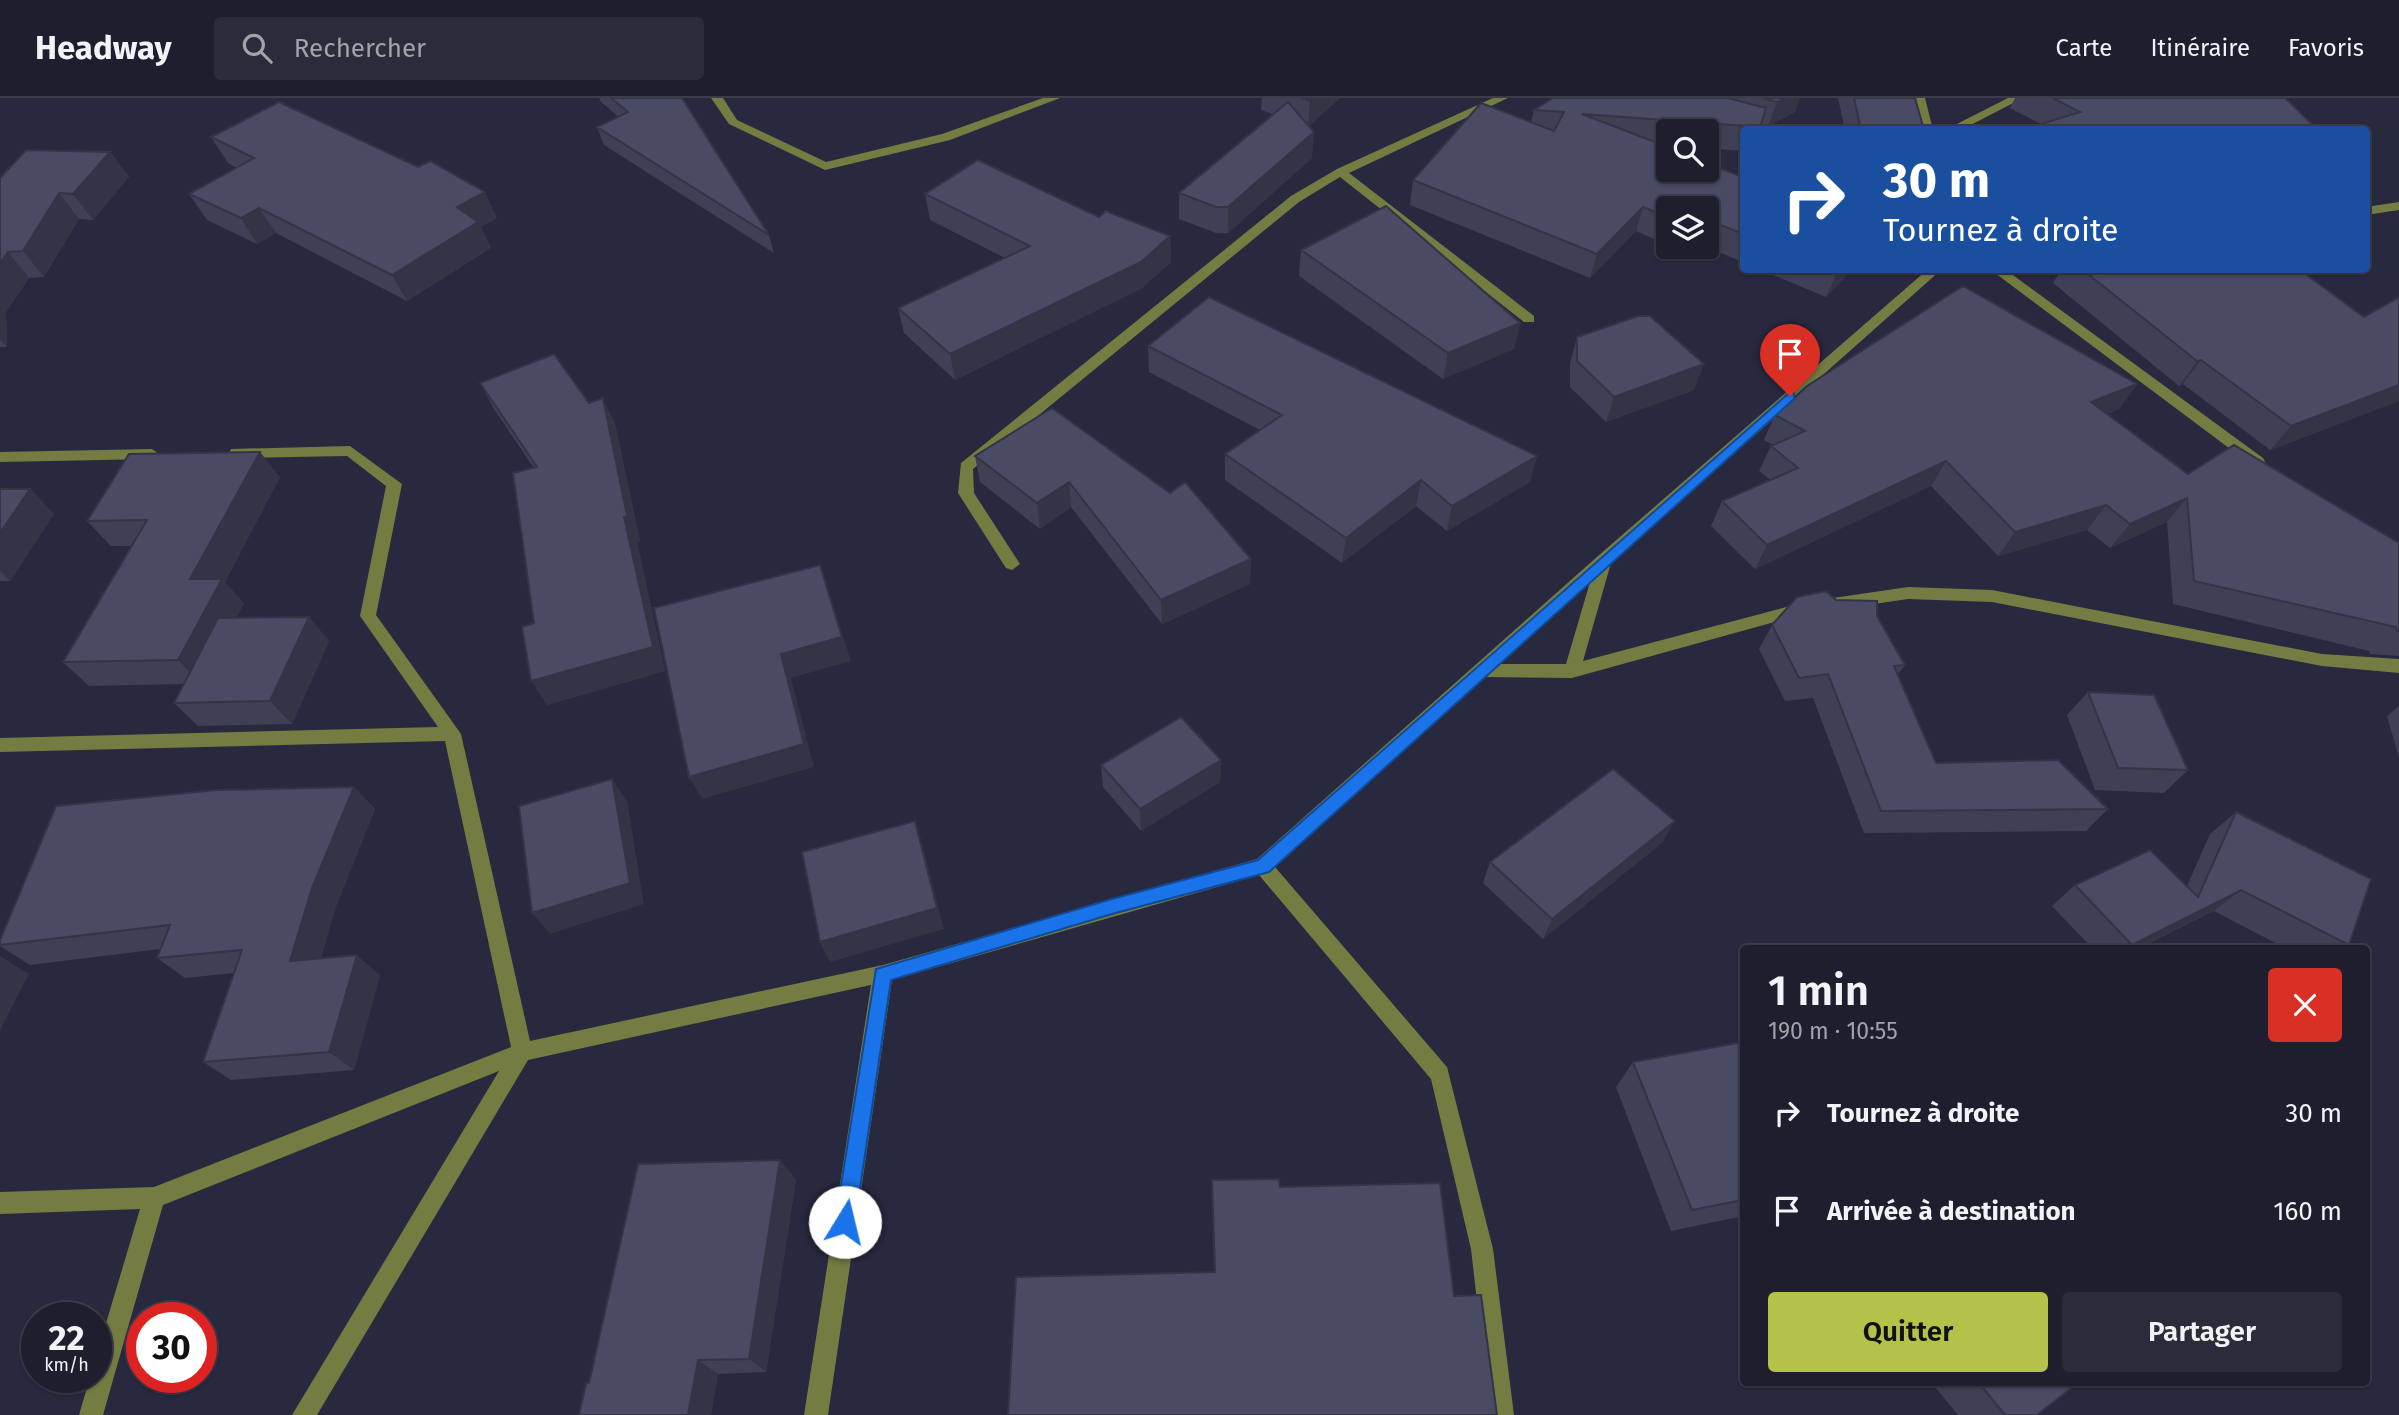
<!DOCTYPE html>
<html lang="fr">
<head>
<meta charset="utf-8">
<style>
  :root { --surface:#1e1e2f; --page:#2b2b3b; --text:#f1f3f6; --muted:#a1a2aa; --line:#3c3c4b; --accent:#b5c249 }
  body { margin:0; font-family:"Fira Sans",sans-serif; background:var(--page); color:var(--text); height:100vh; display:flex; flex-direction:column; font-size:26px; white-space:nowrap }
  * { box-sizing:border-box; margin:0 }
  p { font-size:23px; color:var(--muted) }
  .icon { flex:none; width:38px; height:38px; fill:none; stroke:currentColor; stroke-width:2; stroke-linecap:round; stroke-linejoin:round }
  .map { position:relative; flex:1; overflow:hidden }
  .drawer { position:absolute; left:1740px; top:847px; width:630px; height:441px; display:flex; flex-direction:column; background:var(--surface); border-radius:7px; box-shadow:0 2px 5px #0004,0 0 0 2px var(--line) }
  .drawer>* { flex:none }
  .top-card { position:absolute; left:1740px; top:28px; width:630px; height:147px; border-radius:7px; box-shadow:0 2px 5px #0004,0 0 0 2px var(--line); background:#1a4fa0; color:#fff; overflow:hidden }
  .fabs { position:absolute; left:1656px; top:21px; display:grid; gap:14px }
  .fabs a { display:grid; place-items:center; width:63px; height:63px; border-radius:7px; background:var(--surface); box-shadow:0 2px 5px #0004,0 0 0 2px var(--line); font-size:35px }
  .speed { position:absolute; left:21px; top:1204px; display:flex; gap:14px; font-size:35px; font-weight:700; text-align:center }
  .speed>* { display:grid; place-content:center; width:91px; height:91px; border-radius:50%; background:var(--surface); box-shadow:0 2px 5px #0004,0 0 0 2px var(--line); line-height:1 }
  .speed small { font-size:18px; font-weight:400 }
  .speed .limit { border:10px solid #d22; background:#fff; color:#111 }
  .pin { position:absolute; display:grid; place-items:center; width:60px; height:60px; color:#fff; margin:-72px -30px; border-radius:50% 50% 50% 0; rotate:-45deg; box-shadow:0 0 7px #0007 }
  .pin .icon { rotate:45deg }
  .me { position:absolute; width:77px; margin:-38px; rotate:9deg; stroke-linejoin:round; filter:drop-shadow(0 0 5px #0008) }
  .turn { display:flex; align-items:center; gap:24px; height:147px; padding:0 28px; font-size:32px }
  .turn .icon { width:91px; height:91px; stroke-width:2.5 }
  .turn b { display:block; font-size:49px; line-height:60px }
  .round { display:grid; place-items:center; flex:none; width:74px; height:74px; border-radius:7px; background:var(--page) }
  .head { display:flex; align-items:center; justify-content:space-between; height:119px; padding:0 28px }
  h1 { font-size:42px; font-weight:600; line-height:52px }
  .cta { display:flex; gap:14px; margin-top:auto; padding:14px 28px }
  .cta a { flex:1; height:80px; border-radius:7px; background:var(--accent); color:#111; font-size:28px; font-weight:600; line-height:80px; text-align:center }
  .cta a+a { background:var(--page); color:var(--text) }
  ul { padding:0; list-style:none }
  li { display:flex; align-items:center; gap:21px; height:98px; padding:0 28px }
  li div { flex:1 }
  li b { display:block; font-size:26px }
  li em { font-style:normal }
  header { display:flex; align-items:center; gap:42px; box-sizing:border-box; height:98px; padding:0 35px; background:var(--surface); border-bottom:2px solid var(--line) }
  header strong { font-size:33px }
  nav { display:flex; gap:38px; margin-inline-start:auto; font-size:24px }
  .search { width:490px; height:63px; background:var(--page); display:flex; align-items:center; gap:18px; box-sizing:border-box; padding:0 24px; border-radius:7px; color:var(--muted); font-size:26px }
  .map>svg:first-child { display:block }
</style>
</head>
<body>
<header>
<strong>Headway</strong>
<div class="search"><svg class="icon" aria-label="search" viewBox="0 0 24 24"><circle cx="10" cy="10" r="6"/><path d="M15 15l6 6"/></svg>Rechercher</div>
<nav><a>Carte</a><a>Itinéraire</a><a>Favoris</a></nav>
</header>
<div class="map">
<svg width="2399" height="1317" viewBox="0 0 2399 1317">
  <rect width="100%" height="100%" fill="#28283f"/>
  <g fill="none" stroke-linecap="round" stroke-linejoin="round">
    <path fill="#747c41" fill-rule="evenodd" d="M711 0H723L737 22 826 64 942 36 1043 0H1060L950 42 825 72 729 26Z
      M1493 0H1508L1349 75 1534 218V224H1524L1340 79 1299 104 973 371 974 395 1020 466 1012 472 1006 470 958 395 961 365 1291 98 1337 71Z
      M1913 0H1925L1933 32H1921Z
      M2008 0H2023L1961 32H1945Z
      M1736 19 1770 30 1772 32H1752L1732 25V21Z
      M2399 104V112L2366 117V109Z
      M1927 172H1941L1611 465 1583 563 1805 504 1813 510 1811 514 1572 580 1485 579 1275 769 1447 969 1493 1151 1514 1317H1490L1471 1151 1431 981 1259 777 892 882 828 1317H804L871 887 528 962 317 1317H292L499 973 163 1107 103 1317H79L90 1279H96V1259L140 1111 0 1116V1094L154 1089 511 949 445 643 0 654V640L438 629 360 518 386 388 347 358 236 360 229 355 231 351 350 348 402 386 376 517 461 636 530 943 883 867 1257 761 1598 458ZM1590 484 1566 566H1499Z
      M1991 172H2006L2263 360 2265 364 2263 368H2253Z
      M152 351 159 356 152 361 0 364V354Z
      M1908 489 1992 492 2322 556 2399 561V575L2322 568 1992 504 1908 501 1833 512 1825 506 1833 500Z"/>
  </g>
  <path fill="#3f4055" d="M599 0H682L769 137 774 155 604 47 597 29 619 19 601 4Z
    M1262 0H1340L1309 28 1312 60 1228 135H1216L1179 121V95L1273 16 1261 12Z
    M1553 0H1800L1795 14 1768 28 1761 26 1759 32H1743V53L1706 50V33H1668V47L1660 46 1743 79V164L1706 149V110H1668V147L1636 133 1590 180 1410 107 1413 82 1531 24 1534 12Z
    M1838 0H1915L1924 32H1845Z
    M2015 0H2285L2318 32H2036L2038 27 2041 26 2010 10Z
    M211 39 497 120 481 129 491 150 407 203 276 135 257 146 207 122 189 96 237 70 228 65Z
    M110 54 129 79 93 122 79 121 44 179 29 180 6 214 7 249H0V80Z
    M925 96 1099 119 1170 138 1171 164 1142 190 955 282 904 235 898 210 1005 160 930 122Z
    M1673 149H1701L1691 156Z
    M1301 152 1520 225 1514 251 1443 281 1299 178Z
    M1761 172H1852L1826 199Z
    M2061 172H2300L2364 219 2399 303 2270 352 2183 286 2179 288 2053 185Z
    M1577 239 1694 292 1606 324 1570 289V265Z
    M1148 248 1530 384 1447 433 1416 408 1342 465 1225 382V356L1260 332 1149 274Z
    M480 285 589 305 615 326 640 443 637 444 665 573 547 607 534 525V370L494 311Z
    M2137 286 2119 311 2107 316 2188 376 2399 445V558L2370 556 2369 553 2173 506 2167 424 2110 450 2087 432 1998 458 1931 388 1755 471 1711 428 1722 403 1771 382 1759 373 1771 348 1773 347 1764 342 1775 317Z
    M1052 310 1251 461 1250 486 1162 526 1071 409 1040 431 980 384 975 358Z
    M280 379 225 484 244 506 236 519H309L329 543 292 626 198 628 174 605 183 586 89 588 63 564 131 448H111L87 423Z
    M0 391H30L54 416 10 483H0Z
    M1836 502 1877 518 1905 567 1898 576 1936 665 2108 711 2086 733 1864 735 1813 600 1785 603 1759 551 1772 527Z
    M2088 594 2188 672 2164 695 2095 692 2067 617Z
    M2399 608V660L2387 618Z
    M1221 662 1220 684 1141 733 1103 689 1101 667Z
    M354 689 375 711 335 811 321 860 380 877 354 972 231 982 203 964 234 875 185 880 157 860 160 851 30 867 0 848V842Z
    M2236 714 2349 847 2344 850H2285L2214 813 2140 850H2092L2052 808 2075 787 2187 788 2210 736Z
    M1663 744 1543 841 1483 785 1490 764Z
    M1743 944V1118L1671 1133 1616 989 1633 964Z
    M780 1062 796 1082 766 1274 718 1276 711 1317H579L589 1285Z
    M1212 1082 1280 1089 1454 1198 1214 1174Z
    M1931 1284H2079L2037 1317H1958Z"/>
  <path fill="#333445" d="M1313 0H1340L1308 29 1310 3Z
    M1785 0H1800L1795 14 1768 28 1777 4Z
    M1314 34 1312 60 1228 135V109Z
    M110 54 129 79 93 122 73 96Z
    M485 94 497 120 481 129 491 150 407 203 392 177 457 109Z
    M59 95 79 121 44 179 23 153Z
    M1643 109 1636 133 1590 180 1597 156Z
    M259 110 276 135 257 146 241 120Z
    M1711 123 1706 137V127Z
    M1170 138 1171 164 1142 190 955 282 950 256Z
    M1694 149H1701L1691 156Z
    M8 154 29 180 6 214 7 249 0 241V165Z
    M1841 172H1852L1826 199 1837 175Z
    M1520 225 1514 251 1443 281 1448 255Z
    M2201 262 2183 286 2179 288 2197 263Z
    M1704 266 1694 292 1606 324 1614 299Z
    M2137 286 2119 311 2073 329 2091 304Z
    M2399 287V303L2270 352 2291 328Z
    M603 300 615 326 640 443 637 444 665 573 547 607 531 583 624 419Z
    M260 354 280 379 225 484 244 506 202 586 178 562 190 481Z
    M1537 358 1530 384 1447 433 1452 408Z
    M1946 363 1931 388 1755 471 1767 447Z
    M1421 382 1416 408 1342 465 1346 440Z
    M1069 384 1071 409 1040 431 1037 405Z
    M30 391 54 416 10 483 0 473V435Z
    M2187 400 2167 424 2110 450 2130 426Z
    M2106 407 2087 432 1998 458 2015 434Z
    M1251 461 1250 486 1162 526 1161 502Z
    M828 492 851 563 791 580 814 669 702 701 689 679Z
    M309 519 329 543 292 626 270 603Z
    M1221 662 1220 684 1141 733 1140 711Z
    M612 681 627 703 644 806 550 836 532 815Z
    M354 689 375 711 335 811 314 882 290 863 312 790Z
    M915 723 922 745 944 831 830 864 820 844Z
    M1675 723 1663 744 1543 841 1552 821Z
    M2241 792 2214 813 2140 850H2127L2132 847Z
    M357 857 380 877 354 972 329 954Z
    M0 858 29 876 0 932Z
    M780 1062 796 1082 766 1274 749 1261Z
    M698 1262 718 1276 711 1317H688Z"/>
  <path fill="#494a63" stroke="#333445" stroke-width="2" d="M611 0H682L769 137 597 29 628 14Z
    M1302 0H1313L1310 3Z
    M1553 0H1728L1766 10 1760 29 1582 16 1668 49V72H1706V65L1743 79V136L1711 123 1706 127V110H1668V119L1643 109 1597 156 1413 82 1481 5 1554 33 1564 14 1534 12Z
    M1763 0H1785L1777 4Z
    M1854 0H1915L1924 32H1861Z
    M2053 0H2285L2318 32H2045L2038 27 2080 14Z
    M279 4 418 69 430 63 485 94 457 109 478 124 392 177 259 110 241 120 189 96 254 60 211 39Z
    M1288 4 1314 34 1228 109H1216L1179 95Z
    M26 52 110 54 73 96 59 95 23 153 8 154 0 165V80Z
    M978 62 1099 119 1106 113 1170 138 1141 164 950 256 898 210 1030 148 925 96Z
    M1386 108 1520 225 1448 255 1301 152Z
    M1829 172H1841L1837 175Z
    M2083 172H2300L2364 219 2399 199V287L2291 328 2201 262 2197 263Z
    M1963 188 2137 286 2091 304 2188 376 2234 347 2399 445V533H2397L2396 529 2194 483 2187 400 2130 426 2106 407 2015 434 1946 363 1767 447 1722 403 1798 370 1771 348 1805 333 1775 317 1807 288Z
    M1209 199 1537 358 1452 408 1421 382 1346 440 1225 356 1282 317 1148 248Z
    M1638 218H1650L1704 266 1614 299 1577 263V239Z
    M554 256 589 305 603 300 627 418 624 419 653 549 531 583 522 529 534 525 513 375 537 369 480 285Z
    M1052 310 1170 395 1185 384 1251 461 1161 502 1069 384 1037 405 975 358Z
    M260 354 190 481H222L178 562 63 564 147 422 87 423 129 356Z
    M0 391H30L0 435Z
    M820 467 842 539 781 556 804 646 689 679 654 510Z
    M1826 493 1836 502 1877 503V518L1905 567 1894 568 1936 665 2058 662 2108 711 1881 713 1828 576 1799 580 1772 527 1797 499Z
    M309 519 270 603 174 605 218 520Z
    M2088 594 2154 597 2188 672 2118 670Z
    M1181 619 1221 662 1140 711 1101 667Z
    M1613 671 1675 723 1552 821 1490 764Z
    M612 681 630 785 532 815 519 708Z
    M354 689 312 790 290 863 357 857 329 954 203 964 242 852 157 860 170 827 0 847V842L56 708 217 692Z
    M2236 714 2371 781 2349 847 2241 792 2132 847 2075 787 2150 752 2198 799Z
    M915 723 937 810 820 844 802 754Z
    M1743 944V1102L1692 1112 1633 964Z
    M780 1062 749 1261 698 1262 688 1317H579L586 1285H589L638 1066Z
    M1279 1081 1280 1089 1440 1085 1454 1198 1481 1197 1497 1317H1008L1016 1179 1215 1174 1212 1082Z
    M1978 1284H2079L2037 1317H2005Z"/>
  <path fill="#1a73e8" stroke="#114b97" stroke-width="2" d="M1790 294 1794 295V301L1269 774 1112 816 891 882 855 1124 852 1131 845 1134 838 1131 835 1124 876 871 1112 801 1258 762Z"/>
</svg>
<div class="fabs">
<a><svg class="icon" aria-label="search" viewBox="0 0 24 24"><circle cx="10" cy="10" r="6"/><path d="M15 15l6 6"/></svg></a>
<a><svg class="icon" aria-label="layers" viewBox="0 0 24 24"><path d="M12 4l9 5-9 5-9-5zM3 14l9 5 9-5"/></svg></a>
</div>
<div class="speed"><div>22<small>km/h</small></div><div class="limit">30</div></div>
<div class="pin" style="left:1790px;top:298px;background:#d93025"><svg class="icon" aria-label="arrive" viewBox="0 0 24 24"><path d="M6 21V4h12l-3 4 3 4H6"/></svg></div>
<svg class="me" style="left:845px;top:1124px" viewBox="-20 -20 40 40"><circle r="19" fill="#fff"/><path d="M0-13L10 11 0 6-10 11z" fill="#1a73e8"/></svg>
<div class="top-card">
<div class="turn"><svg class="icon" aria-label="right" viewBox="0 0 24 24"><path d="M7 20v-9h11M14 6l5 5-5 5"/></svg><div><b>30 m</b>Tournez à droite</div></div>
</div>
<section class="drawer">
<div class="head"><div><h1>1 min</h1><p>190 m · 10:55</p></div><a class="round" style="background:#d93025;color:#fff"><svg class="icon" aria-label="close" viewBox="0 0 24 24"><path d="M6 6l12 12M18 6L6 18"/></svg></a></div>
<ul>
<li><svg class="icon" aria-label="right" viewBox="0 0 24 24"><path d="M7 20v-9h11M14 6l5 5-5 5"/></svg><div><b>Tournez à droite</b></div><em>30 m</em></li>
<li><svg class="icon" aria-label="arrive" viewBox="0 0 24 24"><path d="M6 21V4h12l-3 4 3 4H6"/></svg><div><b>Arrivée à destination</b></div><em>160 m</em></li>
</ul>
<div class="cta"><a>Quitter</a><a>Partager</a></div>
</section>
</div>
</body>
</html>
